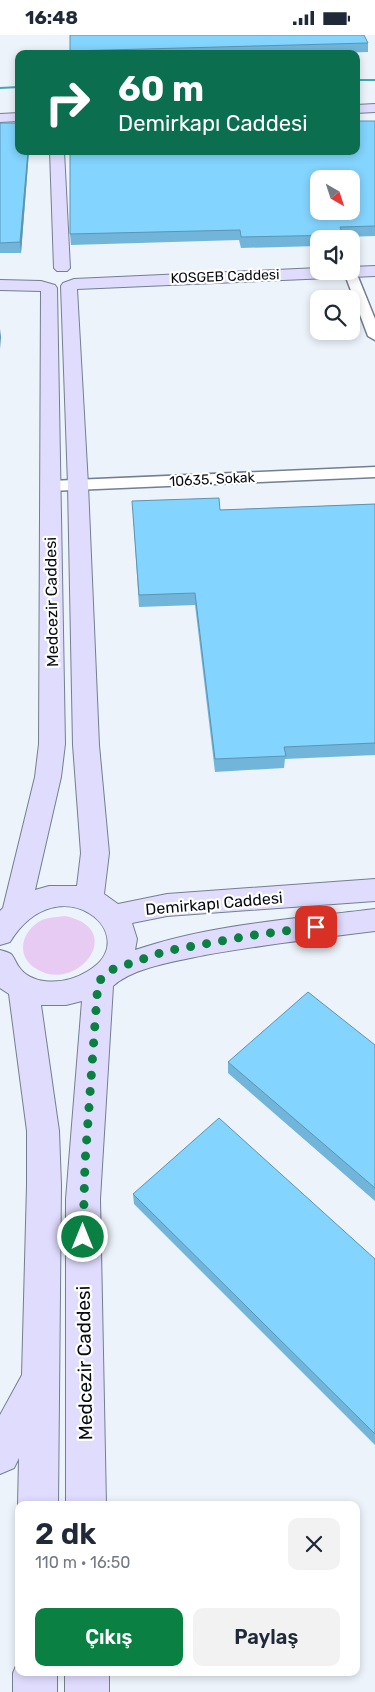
<!DOCTYPE html>
<html lang="tr">
<head>
<meta charset="utf-8">
<style>
  :root { --surface:#fff; --page:#f2f2f3; --text:#1f2937; --muted:#747a83; --accent:#0b8043 }
  body { margin:0; font-family:Rubik,sans-serif; background:var(--page); color:var(--text); height:100vh; display:flex; flex-direction:column; font-size:19px; white-space:nowrap }
  * { box-sizing:border-box; margin:0 }
  p { font-size:16px; color:var(--muted) }
  .icon { flex:none; width:28px; height:28px; fill:none; stroke:currentColor; stroke-width:2; stroke-linecap:round; stroke-linejoin:round }
  .map { position:relative; flex:1; overflow:hidden }
  .side { position:absolute; left:15px; top:1466px; width:345px; height:175px; display:flex; flex-direction:column; background:var(--surface); border-radius:10px; box-shadow:0 2px 8px #0003 }
  .side>* { flex:none }
  .top-card { position:absolute; left:15px; top:15px; width:345px; height:105px; border-radius:10px; box-shadow:0 2px 8px #0003; background:#0b6e4f; color:#fff; overflow:hidden }
  .needle { width:32px; rotate:141deg }
  .controls { position:absolute; left:310px; top:135px; display:grid; gap:10px }
  .controls a { display:grid; place-items:center; width:50px; height:50px; border-radius:10px; background:var(--surface); box-shadow:0 2px 8px #0003; font-size:25px }
  .pin { position:absolute; display:grid; place-items:center; width:42px; height:42px; color:#fff; margin:-21px; border-radius:10px; box-shadow:0 2px 8px #0006 }
  .me { position:absolute; width:55px; margin:-28px; rotate:0deg; stroke-linejoin:round; filter:drop-shadow(0 0 4px #0008) }
  .turn { display:flex; align-items:center; gap:18px; height:105px; padding:0 20px; font-size:22px }
  .turn .icon { width:65px; height:65px; stroke-width:2.5 }
  .turn b { display:block; font-size:35px; line-height:42px }
  .round { display:grid; place-items:center; flex:none; width:52px; height:52px; border-radius:10px; background:var(--page) }
  .summary { display:flex; align-items:center; justify-content:space-between; height:85px; padding:0 20px }
  h1 { font-size:30px; font-weight:600; line-height:38px }
  .primary-button { display:flex; gap:10px; margin-top:auto; padding:10px 20px }
  .primary-button a { flex:1; height:58px; border-radius:10px; background:var(--accent); color:#fff; font-size:20px; font-weight:600; line-height:58px; text-align:center }
  .primary-button a+a { background:var(--page); color:var(--text) }
  .status { display:flex; justify-content:space-between; align-items:center; height:35px; padding:0 25px; background:var(--surface); direction:ltr }
  .status svg { height:14px; fill:currentColor }
  .map>svg:first-child { display:block }
</style>
</head>
<body>
<div class="status"><b>16:48</b><svg viewBox="0 0 49 12"><path d="M0 12V9h3v3zM5 12V6h3v6zM10 12V3h3v9zM15 12V0h3v12zM26 1h20v11H26zM47 4h2v5h-2z"/></svg></div>
<div class="map">
<svg width="375" height="1657" viewBox="0 0 375 1657">
  <rect width="100%" height="100%" fill="#edf3fb"/>
  <path fill="#e7cbf3" d="M65 881C129 894 76 961 35 933 15 920 22 895 42 885 50 882 57 882 65 881Z"/>
  <g fill="none" stroke-linecap="round" stroke-linejoin="round">
    <path fill="#3caab5" fill-rule="evenodd" d="M356 44H375V46H356Z
      M19 51V53L0 54V52Z"/>
    <defs>
      <path id="street" d="M351 233 356 237 375 284V305L368 301 344 237 351 236Z
        M375 432V442L50 456 44 454 42 451 44 448 50 446Z"/>
      <path id="secondary" d="M375 69V77L356 78V70Z
        M19 78V86L0 87V79Z
        M50 116H64L70 233 67 236H57L54 233Z
        M375 231V241L77 254 88 450 99 710 109 818 104 859 118 869 167 859 375 844V866L167 881 132 888 137 904 135 915C211 889 295 884 375 874V896C318 903 262 910 205 920 177 926 134 932 113 951L100 1164 106 1470H66V1164L82 966 66 970H41L59 1096 61 1150 58 1470H19V1472L18 1470 19 1423 14 1433 0 1439V1380L22 1340 27 1150V1096L9 959 0 953V915C3 916 8 917 11 919 14 922 16 928 19 932 24 940 35 945 44 946 60 948 75 944 88 936 147 901 59 827 10 907L0 910V876L3 873 35 742 39 709 41 256 0 255V245L41 246 55 250 57 253 65 709 61 742 35 855 49 851H77L81 818 73 710 68 450 61 251 63 248 74 244 319 233V236H351V232Z
        M19 1624V1638H57V1657H13V1638Z
        M65 1638H109V1657H65Z"/>
    </defs>
    <use href="#street" stroke="#737e90" stroke-width="3"/>
    <use href="#secondary" stroke="#737e90" stroke-width="2"/>
    <use href="#street" fill="#fff" fill-rule="evenodd"/>
    <use href="#secondary" fill="#e0dcfd" fill-rule="evenodd"/>
  </g>
  <path fill="#71b6da" d="M70 0 368 8V17L290 19H70Z
    M375 86V201L343 202V204H319V211L241 213 239 205 71 210 70 199Z
    M0 88 19 116H29L21 218H0Z
    M375 469V720L285 724 284 733 215 737 195 570 139 572 133 478Z
    M375 1010V1166L228 1038V1027Z
    M133 1159 375 1224V1410L134 1169Z"/>
  <path fill="#5c94b2" d="M28 116H29L21 218 20 207Z
    M0 294 1 302 0 314Z"/>
  <path fill="#83d4fe" stroke="#5c94b2" fill-rule="evenodd" d="M70 0H364L368 8 70 16Z
    M356 86H375V191L340 192 343 200 241 202 240 195 70 199V116H356ZM319 144H351V176H319Z
    M0 88H19V116H28L20 207 0 208Z
    M219 463 220 475 375 469V708L284 712 286 721 215 724 195 558 139 560 132 466Z
    M308 957 375 1010V1153L228 1027Z
    M219 1083 375 1224V1399L133 1159Z"/>
  <g fill="none" stroke-linecap="round" stroke-linejoin="round">
    <path stroke="#0b8043" stroke-width="9" stroke-dasharray="0 16.2" d="M83 1202 85 1128 98 947 111 935 166 916 254 900 316 892"/>
  </g>
  <g text-anchor="middle" stroke-width="4.5" stroke-linejoin="round" paint-order="stroke">
    <g font-size="14" fill="#080c13" stroke="#fff">
      <text transform="translate(225 241) rotate(-2)" y="5">KOSGEB Caddesi</text>
      <text transform="translate(212 444) rotate(-3)" y="5">10635. Sokak</text>
    </g>
    <g font-size="16" fill="#080c13" stroke="#fff">
      <text transform="translate(51 567) rotate(-91)" y="6">Medcezir Caddesi</text>
      <text transform="translate(214 868) rotate(-5)" y="6">Demirkapı Caddesi</text>
    </g>
    <g font-size="19" fill="#080c13" stroke="#fff">
      <text transform="translate(84 1328) rotate(-91)" y="7">Medcezir Caddesi</text>
    </g>
  </g>
</svg>
<div class="controls">
<a><svg class="needle" viewBox="-14 -14 28 28"><path d="M0-13l5 13h-10z" fill="#e53935"/><path d="M0 13l5-13h-10z" fill="#747a83"/></svg></a>
<a><svg class="icon" aria-label="sound" viewBox="0 0 24 24"><path d="M4 9h4l5-4v14l-5-4H4zM17 9q2 3 0 6"/></svg></a>
<a><svg class="icon" aria-label="search" viewBox="0 0 24 24"><circle cx="10" cy="10" r="6"/><path d="M15 15l6 6"/></svg></a>
</div>
<div class="pin" style="left:316px;top:892px;background:#d93025"><svg class="icon" aria-label="arrive" viewBox="0 0 24 24"><path d="M6 21V4h12l-3 4 3 4H6"/></svg></div>
<svg class="me" style="left:83px;top:1202px" viewBox="-20 -20 40 40"><circle r="17" fill="#0b8043" stroke="#fff" stroke-width="3"/><path d="M0-11L8 9 0 5-8 9z" fill="#fff"/></svg>
<div class="top-card">
<div class="turn"><svg class="icon" aria-label="right" viewBox="0 0 24 24"><path d="M7 20v-9h11M14 6l5 5-5 5"/></svg><div><b>60 m</b>Demirkapı Caddesi</div></div>
</div>
<section class="side">
<div class="summary"><div><h1>2 dk</h1><p>110 m · 16:50</p></div><a class="round"><svg class="icon" aria-label="close" viewBox="0 0 24 24"><path d="M6 6l12 12M18 6L6 18"/></svg></a></div>
<div class="primary-button"><a>Çıkış</a><a>Paylaş</a></div>
</section>
</div>
</body>
</html>
